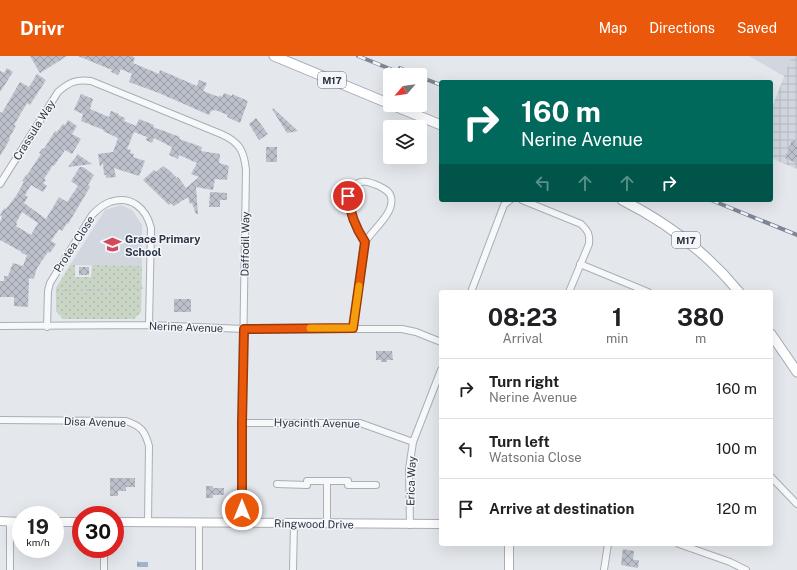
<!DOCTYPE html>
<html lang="en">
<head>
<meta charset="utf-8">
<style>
  :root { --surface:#fff; --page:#f2f2f2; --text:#202124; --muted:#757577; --line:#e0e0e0; --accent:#ea580c }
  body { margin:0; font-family:"Public Sans",sans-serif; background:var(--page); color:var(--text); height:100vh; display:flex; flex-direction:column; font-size:15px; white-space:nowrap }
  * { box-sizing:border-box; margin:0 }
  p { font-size:13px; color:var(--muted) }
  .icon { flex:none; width:22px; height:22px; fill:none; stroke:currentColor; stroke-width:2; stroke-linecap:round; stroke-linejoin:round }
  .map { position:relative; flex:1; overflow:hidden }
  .details { position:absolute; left:439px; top:234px; width:334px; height:256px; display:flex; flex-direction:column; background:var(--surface); border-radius:4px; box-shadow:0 4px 16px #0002 }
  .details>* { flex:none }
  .hud { position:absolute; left:439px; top:24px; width:334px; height:122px; border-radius:4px; box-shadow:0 4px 16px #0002; background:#00695c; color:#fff; overflow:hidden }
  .needle { width:26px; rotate:242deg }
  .buttons { position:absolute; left:383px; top:12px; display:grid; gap:8px }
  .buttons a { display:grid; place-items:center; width:44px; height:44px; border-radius:4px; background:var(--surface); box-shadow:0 4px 16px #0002; font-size:20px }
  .speed { position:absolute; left:12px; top:450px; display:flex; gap:8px; font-size:20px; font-weight:700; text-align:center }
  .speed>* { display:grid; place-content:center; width:52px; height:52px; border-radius:50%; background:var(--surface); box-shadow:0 4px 16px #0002; line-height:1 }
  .speed small { font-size:10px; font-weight:400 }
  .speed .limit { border:6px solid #d22; background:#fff; color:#111 }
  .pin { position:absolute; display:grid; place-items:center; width:34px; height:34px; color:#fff; margin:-17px; border:2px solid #fff; border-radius:50%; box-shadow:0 1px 4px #0007 }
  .me { position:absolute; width:44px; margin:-22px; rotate:0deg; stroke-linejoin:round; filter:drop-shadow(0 0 3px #0008) }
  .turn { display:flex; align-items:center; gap:14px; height:84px; padding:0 16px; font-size:18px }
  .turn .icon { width:52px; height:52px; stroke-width:2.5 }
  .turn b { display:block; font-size:28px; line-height:34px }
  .lanes { display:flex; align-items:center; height:38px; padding:0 16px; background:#0003; justify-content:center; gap:20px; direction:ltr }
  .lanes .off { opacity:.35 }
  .eta { display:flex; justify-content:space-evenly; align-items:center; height:68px; text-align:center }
  .eta b { font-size:24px; font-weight:700; line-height:28px }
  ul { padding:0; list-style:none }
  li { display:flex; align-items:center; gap:12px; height:60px; padding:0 16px; border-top:1px solid var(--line) }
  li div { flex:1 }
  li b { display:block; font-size:15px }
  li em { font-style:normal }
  header { display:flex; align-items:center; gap:24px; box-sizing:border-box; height:56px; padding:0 20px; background:var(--accent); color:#fff }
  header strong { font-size:19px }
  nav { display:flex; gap:22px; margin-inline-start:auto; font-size:14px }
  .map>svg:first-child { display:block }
</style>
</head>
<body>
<header>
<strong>Drivr</strong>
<nav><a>Map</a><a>Directions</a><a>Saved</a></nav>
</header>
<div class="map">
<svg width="797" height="514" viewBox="0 0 797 514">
  <defs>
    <pattern id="industrial-grid" width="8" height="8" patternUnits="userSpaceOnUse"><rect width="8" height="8" fill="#d2d6de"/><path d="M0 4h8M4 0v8" fill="none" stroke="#b4b8c0"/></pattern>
    <pattern id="park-dots" width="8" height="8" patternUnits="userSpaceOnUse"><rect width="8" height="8" fill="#c9d6c5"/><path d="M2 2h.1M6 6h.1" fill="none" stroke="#adb8ab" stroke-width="1.8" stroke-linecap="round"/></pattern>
    <pattern id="water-ripples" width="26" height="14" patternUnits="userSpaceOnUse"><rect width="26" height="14" fill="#9fb4cc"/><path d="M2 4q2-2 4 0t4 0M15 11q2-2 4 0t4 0" fill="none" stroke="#8293a7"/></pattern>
    <pattern id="building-cross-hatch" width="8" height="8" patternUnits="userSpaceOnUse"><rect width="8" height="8" fill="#bbc0ca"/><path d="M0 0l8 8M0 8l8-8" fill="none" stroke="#989da6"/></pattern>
  </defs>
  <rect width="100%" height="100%" fill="#e4e7ec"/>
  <path fill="#d2d6de" d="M749 0H797V28Z
    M121 149 132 154 142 169V210L70 209 105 154Z"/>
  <path fill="url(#industrial-grid)" d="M792 0H797V113L771 102V54Z"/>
  <path fill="url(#park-dots)" d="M70 209H75V221H91L92 209 142 210 141 256 134 263H63L56 255V232Z"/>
  <path fill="url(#water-ripples)" d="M137 505 139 506H148V511H137Z"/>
  <path fill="url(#building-cross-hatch)" fill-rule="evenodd" d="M30 0H67L40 17Z
    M78 0H133V1L135 2 133 7 159 18 160 14 197 30 199 24 207 27 203 35 219 41 220 39 222 41 224 37 232 40V38L248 45 240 67 227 61 228 59 215 54 211 55 209 59 159 37 129 26 132 18 121 13 118 19 111 16 112 14Z
    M7 12 13 16 0 36V15L4 17Z
    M37 18 46 24 30 49 27 47 14 69 16 70 9 82 10 83 0 100V56L2 57 20 26 29 31Z
    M81 38 93 43 90 53 109 61 111 55 119 58 118 59 125 62 124 65 136 70 139 63 154 69 153 71 180 81 179 83 202 91 201 95 220 98 219 107 229 110 227 124 215 123 213 134 196 131 198 158H196L192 147 190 148 188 141 174 150 171 147 169 149 143 124 154 114 156 116 163 110 169 114 177 122 178 121 186 132 199 121 191 118 197 107 179 99 178 103 169 99 172 91 154 82 152 87 146 84 147 81 134 76 127 93 131 94 130 97 134 98 133 101 145 105 139 120 114 112 116 121 106 122V119H104L103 107 100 111 98 98 113 96 118 82 103 75 104 74 81 65 83 58 74 54Z
    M273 52 298 75 287 77 272 53Z
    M256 62 268 78 259 84 249 68Z
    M68 64 77 70 72 78 81 83 72 98 65 94 54 110 53 109 44 123 46 124 43 127 47 130 43 136 31 129 25 139 28 141 24 147 46 163 59 141 67 146 78 130 71 125 80 111H83L94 119 88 129 90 131 68 168 67 167 62 175 59 173 51 185 56 188 50 197 48 196 37 212 34 222 33 223 29 222 28 251 14 250V241H0V225H4V220H8L13 207 23 210 27 199 21 197 22 196 0 184V166L2 161 0 159 3 154 5 152 6 153 16 140 24 126 22 125 26 119H27L41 98 39 97 43 92 44 93 55 75 57 76 63 68 65 69ZM22 156 38 167 31 179 16 170 17 168 16 167Z
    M792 84 797 86V107L785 102Z
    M266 91H277V106H266Z
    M78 98 80 100 92 108 68 111Z
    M210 136 227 137V144H220V151H209Z
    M79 211H89V219H79Z
    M174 243H191V256H174Z
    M376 295H392L393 304H387V306H381V304H376Z
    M110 422H135V431H126V435H118V440H110Z
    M206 430H213V432H224V439H213V442H206Z
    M623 493 634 495 633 504H639L638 512 621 509Z"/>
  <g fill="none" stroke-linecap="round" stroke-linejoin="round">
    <defs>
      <path id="street" d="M0 128 58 36C69 26 77 23 91 25L221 78C239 86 244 94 246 114L242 367V467
        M522 144 581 168C588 175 590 178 589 188L569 236
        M580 208 648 236
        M471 236 504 149 510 144
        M0 270 149 269 244 273H402L416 276 441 286
        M47 271 48 235 50 227 92 159C97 154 103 148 110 146 131 139 146 152 151 172L149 269
        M353 272C356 250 359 228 362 205 363 199 362 189 366 185 373 173 395 157 391 141 390 135 384 133 379 130 371 127 363 123 356 128 338 139 356 173 365 186
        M0 364 126 365C141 370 145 375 149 390L148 466
        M242 367H360L413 386
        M771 421 797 448
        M277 428 307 429V425H348V429H376
        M327 468V425
        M410 469 409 413 413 386 441 314
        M679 488 730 506 746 514
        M10 514V466
        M104 514V493
        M199 514V467
        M293 514 294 467
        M604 514 608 488"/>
      <path id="secondary" d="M0 465 21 466
        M55 466H81
        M115 466 441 468
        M509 514V488"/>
      <path id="primary" d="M274 0 390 48
        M392 49 441 69
        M622 144C668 167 707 197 739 236
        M771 278 797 316"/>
    </defs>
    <use href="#street" stroke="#a9aeb7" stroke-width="8"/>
    <use href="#secondary" stroke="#a9aeb7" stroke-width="10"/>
    <use href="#primary" stroke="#a3abb8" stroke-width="11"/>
    <path stroke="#c2c5cb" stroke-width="1.5" stroke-dasharray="3 3" stroke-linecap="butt" d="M56 235 144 232"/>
    <use href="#street" stroke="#f7f8fa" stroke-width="6"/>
    <use href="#secondary" stroke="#fff" stroke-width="8"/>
    <use href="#primary" stroke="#fff" stroke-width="9"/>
    <defs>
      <path id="rail" d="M358 0 405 19
        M400 12 416 19
        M420 21 441 29
        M711 144 797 179"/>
    </defs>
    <use href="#rail" stroke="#7d8696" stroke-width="4"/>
    <use href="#rail" stroke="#f4f6f9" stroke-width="2.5" stroke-dasharray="8" stroke-linecap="butt"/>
  </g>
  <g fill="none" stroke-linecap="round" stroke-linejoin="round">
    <defs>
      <path id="route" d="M242 454V367L244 273 353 272 365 186C355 171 350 158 348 140"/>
    </defs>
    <use href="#route" stroke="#983908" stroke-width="10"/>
    <use href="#route" stroke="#ea580c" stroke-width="7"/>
    <path stroke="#f59e0b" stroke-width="7" d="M310 272H353L359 230"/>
  </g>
  <defs>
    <symbol id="school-bare" viewBox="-9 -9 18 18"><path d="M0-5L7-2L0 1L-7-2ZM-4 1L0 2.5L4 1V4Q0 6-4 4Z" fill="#d1495b" stroke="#f4f6f9" stroke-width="2.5" paint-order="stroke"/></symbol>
  </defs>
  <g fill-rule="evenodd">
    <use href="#school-bare" x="100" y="176" width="25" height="25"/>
  </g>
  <g text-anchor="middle" stroke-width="3" stroke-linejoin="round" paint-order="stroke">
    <g fill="#f4f6f9" stroke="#676e7b" stroke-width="1">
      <rect x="318" y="16" width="28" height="16" rx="3"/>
      <rect x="672" y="176" width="28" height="16" rx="3"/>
    </g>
    <g font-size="10" font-weight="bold" fill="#2b3445">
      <text x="332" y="28">M17</text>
      <text x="686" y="188">M17</text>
    </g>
    <g font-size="11" fill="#2b3445" stroke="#f4f6f9">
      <text transform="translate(34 74) rotate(-58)" y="4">Crassula Way</text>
      <text transform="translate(74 188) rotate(-57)" y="4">Protea Close</text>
      <text transform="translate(245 188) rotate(-89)" y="4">Daffodil Way</text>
      <text transform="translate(186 271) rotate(2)" y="4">Nerine Avenue</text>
      <text transform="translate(95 366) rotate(2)" y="4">Disa Avenue</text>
      <text transform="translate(317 367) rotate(1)" y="4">Hyacinth Avenue</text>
      <text transform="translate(411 425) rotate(-88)" y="4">Erica Way</text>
      <text transform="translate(314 468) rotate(1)" y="4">Ringwood Drive</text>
    </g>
    <g font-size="11" font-weight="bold" fill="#2b3445" stroke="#f4f6f9" text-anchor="start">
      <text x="125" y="187">Grace Primary<tspan x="125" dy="13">School</tspan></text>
    </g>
  </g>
</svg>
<div class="buttons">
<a><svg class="needle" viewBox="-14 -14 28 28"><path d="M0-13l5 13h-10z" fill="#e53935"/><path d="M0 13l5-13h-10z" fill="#757577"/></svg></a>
<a><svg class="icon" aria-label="layers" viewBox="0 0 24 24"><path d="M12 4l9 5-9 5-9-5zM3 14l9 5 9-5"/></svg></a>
</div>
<div class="speed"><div>19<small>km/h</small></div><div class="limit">30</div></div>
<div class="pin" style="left:348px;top:140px;background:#d93025"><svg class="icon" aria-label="arrive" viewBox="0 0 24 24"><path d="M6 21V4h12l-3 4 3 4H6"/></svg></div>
<svg class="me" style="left:242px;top:454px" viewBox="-20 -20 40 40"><circle r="17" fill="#ea580c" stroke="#fff" stroke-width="3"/><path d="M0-11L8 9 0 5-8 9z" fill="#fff"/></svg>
<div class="hud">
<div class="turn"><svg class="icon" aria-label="right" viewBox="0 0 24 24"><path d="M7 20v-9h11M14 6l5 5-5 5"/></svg><div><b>160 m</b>Nerine Avenue</div></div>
<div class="lanes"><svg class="icon off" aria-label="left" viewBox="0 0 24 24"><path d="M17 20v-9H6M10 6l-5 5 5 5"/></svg><svg class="icon off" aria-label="ahead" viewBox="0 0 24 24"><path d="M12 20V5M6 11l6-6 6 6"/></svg><svg class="icon off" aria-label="ahead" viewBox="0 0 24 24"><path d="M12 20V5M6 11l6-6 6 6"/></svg><svg class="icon" aria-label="right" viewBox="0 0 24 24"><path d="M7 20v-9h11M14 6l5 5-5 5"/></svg></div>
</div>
<section class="details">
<div class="eta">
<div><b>08:23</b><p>Arrival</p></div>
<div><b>1</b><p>min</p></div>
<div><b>380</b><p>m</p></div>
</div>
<ul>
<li><svg class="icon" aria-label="right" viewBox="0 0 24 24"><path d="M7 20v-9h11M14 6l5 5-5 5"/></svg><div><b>Turn right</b><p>Nerine Avenue</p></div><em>160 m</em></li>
<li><svg class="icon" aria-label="left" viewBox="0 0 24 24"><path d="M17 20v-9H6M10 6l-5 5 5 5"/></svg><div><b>Turn left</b><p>Watsonia Close</p></div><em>100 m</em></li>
<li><svg class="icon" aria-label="arrive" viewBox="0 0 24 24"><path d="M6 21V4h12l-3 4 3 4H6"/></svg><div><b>Arrive at destination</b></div><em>120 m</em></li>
</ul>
</section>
</div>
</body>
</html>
